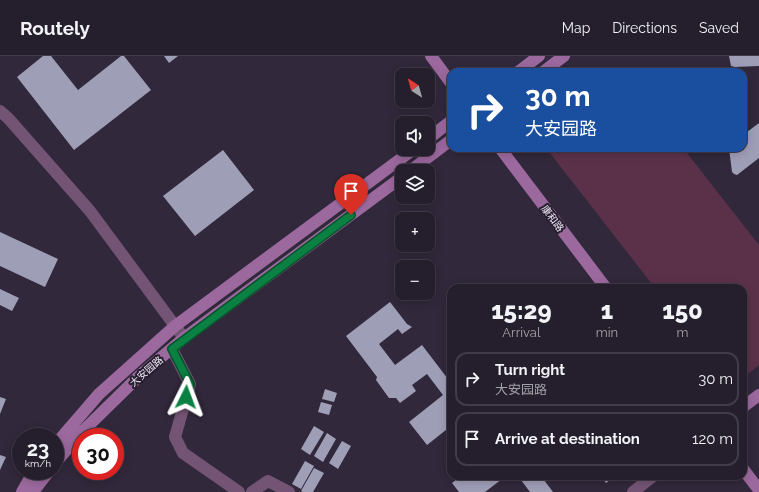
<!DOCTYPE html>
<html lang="en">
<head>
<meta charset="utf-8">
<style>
  :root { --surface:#251e2c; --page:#2d2734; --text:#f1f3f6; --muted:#a3a2a9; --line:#423c48 }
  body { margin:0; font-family:Raleway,"Noto Sans SC",sans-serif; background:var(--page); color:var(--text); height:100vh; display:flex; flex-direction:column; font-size:15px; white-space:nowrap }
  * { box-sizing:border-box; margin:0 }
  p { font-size:13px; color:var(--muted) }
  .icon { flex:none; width:22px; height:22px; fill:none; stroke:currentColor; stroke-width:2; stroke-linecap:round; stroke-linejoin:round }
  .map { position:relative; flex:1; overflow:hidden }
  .sheet { position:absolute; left:447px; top:228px; width:300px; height:196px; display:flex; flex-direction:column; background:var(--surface); border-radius:12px; box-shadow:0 2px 10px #0003,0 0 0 1px var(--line) }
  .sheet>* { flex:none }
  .top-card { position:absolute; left:447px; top:12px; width:300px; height:84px; border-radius:12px; box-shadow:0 2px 10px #0003,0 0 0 1px var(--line); background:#1a4fa0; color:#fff; overflow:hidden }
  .needle { width:26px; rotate:323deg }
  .buttons { position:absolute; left:395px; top:12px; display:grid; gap:8px }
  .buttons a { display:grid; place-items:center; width:40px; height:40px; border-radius:8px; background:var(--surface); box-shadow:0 2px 10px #0003,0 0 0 1px var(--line); font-size:20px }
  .speed { position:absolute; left:12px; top:372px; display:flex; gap:8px; font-size:20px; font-weight:700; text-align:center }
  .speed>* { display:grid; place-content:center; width:52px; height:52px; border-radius:50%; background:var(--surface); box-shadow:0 2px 10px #0003,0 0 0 1px var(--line); line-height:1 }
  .speed small { font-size:10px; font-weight:400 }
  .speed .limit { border:6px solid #d22; background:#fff; color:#111 }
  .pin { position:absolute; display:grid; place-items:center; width:34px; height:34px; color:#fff; margin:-41px -17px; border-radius:50% 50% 50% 0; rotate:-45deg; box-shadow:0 0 4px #0007 }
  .pin .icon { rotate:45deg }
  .me { position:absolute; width:44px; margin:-22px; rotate:3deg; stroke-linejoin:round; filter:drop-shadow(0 0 3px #0008) }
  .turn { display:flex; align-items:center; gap:14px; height:84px; padding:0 12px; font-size:18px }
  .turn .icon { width:52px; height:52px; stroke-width:2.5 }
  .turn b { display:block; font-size:28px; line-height:34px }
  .eta { display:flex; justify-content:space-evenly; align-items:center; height:68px; text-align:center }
  .eta b { font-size:24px; font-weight:800; line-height:28px }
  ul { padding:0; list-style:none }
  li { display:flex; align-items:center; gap:12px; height:54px; margin:0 8px 6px; padding:0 4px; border:2px solid var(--line); border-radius:12px }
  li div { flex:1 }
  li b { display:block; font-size:15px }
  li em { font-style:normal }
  header { display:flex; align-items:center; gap:24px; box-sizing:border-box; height:56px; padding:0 20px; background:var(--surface); border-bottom:1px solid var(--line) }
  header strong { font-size:19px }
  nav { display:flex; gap:22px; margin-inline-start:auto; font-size:14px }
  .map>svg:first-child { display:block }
</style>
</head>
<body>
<header>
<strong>Routely</strong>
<nav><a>Map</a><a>Directions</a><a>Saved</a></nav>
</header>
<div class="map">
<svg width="759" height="436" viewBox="0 0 759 436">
  <rect width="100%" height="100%" fill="#31283b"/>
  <path fill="#5b314a" d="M546 92H683L759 189V309L743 322V232H655Z"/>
  <path fill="#9f9eb7" d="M43 0H51L78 34 121 0H124L151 34 74 94 17 21Z
    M164 0H178L169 7Z
    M729 0H759V10L735 11 731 10Z
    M759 67V102L737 119 734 118 732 116 729 92H743V79Z
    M223 94 254 134 195 180 163 140Z
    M0 176 58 203 45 231 0 210Z
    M0 233 19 242 12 255 0 249Z
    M390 246 407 268 412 271 402 278 398 273 379 288 395 309 422 289 451 327V370L427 389 409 366 443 339 427 318 412 329 416 335 400 347 396 342H389L376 324 377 321 346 280Z
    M325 333 337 337 334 346 322 343Z
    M0 341 6 343 0 358Z
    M321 346 332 349 329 359 318 356Z
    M314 370 324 376 310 399 301 393Z
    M327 377 336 383 323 406 314 400Z
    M342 385 351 390 338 413 329 407Z
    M0 399 6 401 0 414Z
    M305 405 314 410 301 433 292 428Z
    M314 412 324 417 313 436H303L301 435Z
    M461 420H506L485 436H459L452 427Z
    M518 420H541L553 436H530Z
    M601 420H615L606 427Z"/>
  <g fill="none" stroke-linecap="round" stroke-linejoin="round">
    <path stroke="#745475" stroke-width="12" d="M0 55 8 62 90 155 184 282
      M172 293 190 328 175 381 183 397 239 436
      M252 436 268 425 289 436
      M633 436 653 420"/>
    <path stroke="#9c699e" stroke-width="12" d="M431 0 451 27
      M518 16 539 0
      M543 16 564 0
      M428 83 451 65
      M500 92 606 232
      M410 115 451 84
      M743 351 759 339
      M55 389 99 338 175 270 414 93
      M55 407 83 375 138 321 184 282 402 121
      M743 413 759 434
      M22 436 34 415
      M33 436 49 415"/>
  </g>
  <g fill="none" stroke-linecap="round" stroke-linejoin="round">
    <defs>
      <path id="route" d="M186 341 190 328 172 293 351 159"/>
    </defs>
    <use href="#route" stroke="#07532c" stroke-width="10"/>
    <use href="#route" stroke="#0b8043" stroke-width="7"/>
  </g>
  <g text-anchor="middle" stroke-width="4" stroke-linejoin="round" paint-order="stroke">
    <g font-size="10" fill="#f2ecf9" stroke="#271e30">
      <text transform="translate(553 162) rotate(53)" y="4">康和路</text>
      <text transform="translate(146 315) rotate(-41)" y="4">大安园路</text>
    </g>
  </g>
</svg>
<div class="buttons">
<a><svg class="needle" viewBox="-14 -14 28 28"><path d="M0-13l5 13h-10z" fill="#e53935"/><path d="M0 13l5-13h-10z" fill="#a3a2a9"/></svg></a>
<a><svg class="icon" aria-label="sound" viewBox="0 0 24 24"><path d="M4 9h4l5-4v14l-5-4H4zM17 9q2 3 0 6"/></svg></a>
<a><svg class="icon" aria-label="layers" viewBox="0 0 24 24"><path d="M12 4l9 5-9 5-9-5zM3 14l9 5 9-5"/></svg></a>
<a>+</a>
<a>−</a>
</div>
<div class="speed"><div>23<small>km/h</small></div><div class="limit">30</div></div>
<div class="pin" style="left:351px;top:159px;background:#d93025"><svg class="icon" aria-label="arrive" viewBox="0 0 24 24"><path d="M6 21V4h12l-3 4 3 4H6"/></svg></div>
<svg class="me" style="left:186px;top:341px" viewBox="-20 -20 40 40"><path d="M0-17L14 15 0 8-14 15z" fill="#0b8043" stroke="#fff" stroke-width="4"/></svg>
<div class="top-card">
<div class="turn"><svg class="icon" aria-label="right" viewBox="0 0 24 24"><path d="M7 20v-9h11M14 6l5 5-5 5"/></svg><div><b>30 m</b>大安园路</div></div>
</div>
<section class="sheet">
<div class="eta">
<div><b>15:29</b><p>Arrival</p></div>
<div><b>1</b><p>min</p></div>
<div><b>150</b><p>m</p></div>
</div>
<ul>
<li><svg class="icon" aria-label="right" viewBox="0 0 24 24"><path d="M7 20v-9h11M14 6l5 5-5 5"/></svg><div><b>Turn right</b><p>大安园路</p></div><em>30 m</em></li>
<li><svg class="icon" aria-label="arrive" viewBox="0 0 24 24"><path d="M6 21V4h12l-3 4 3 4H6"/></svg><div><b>Arrive at destination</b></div><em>120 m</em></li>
</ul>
</section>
</div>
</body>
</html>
